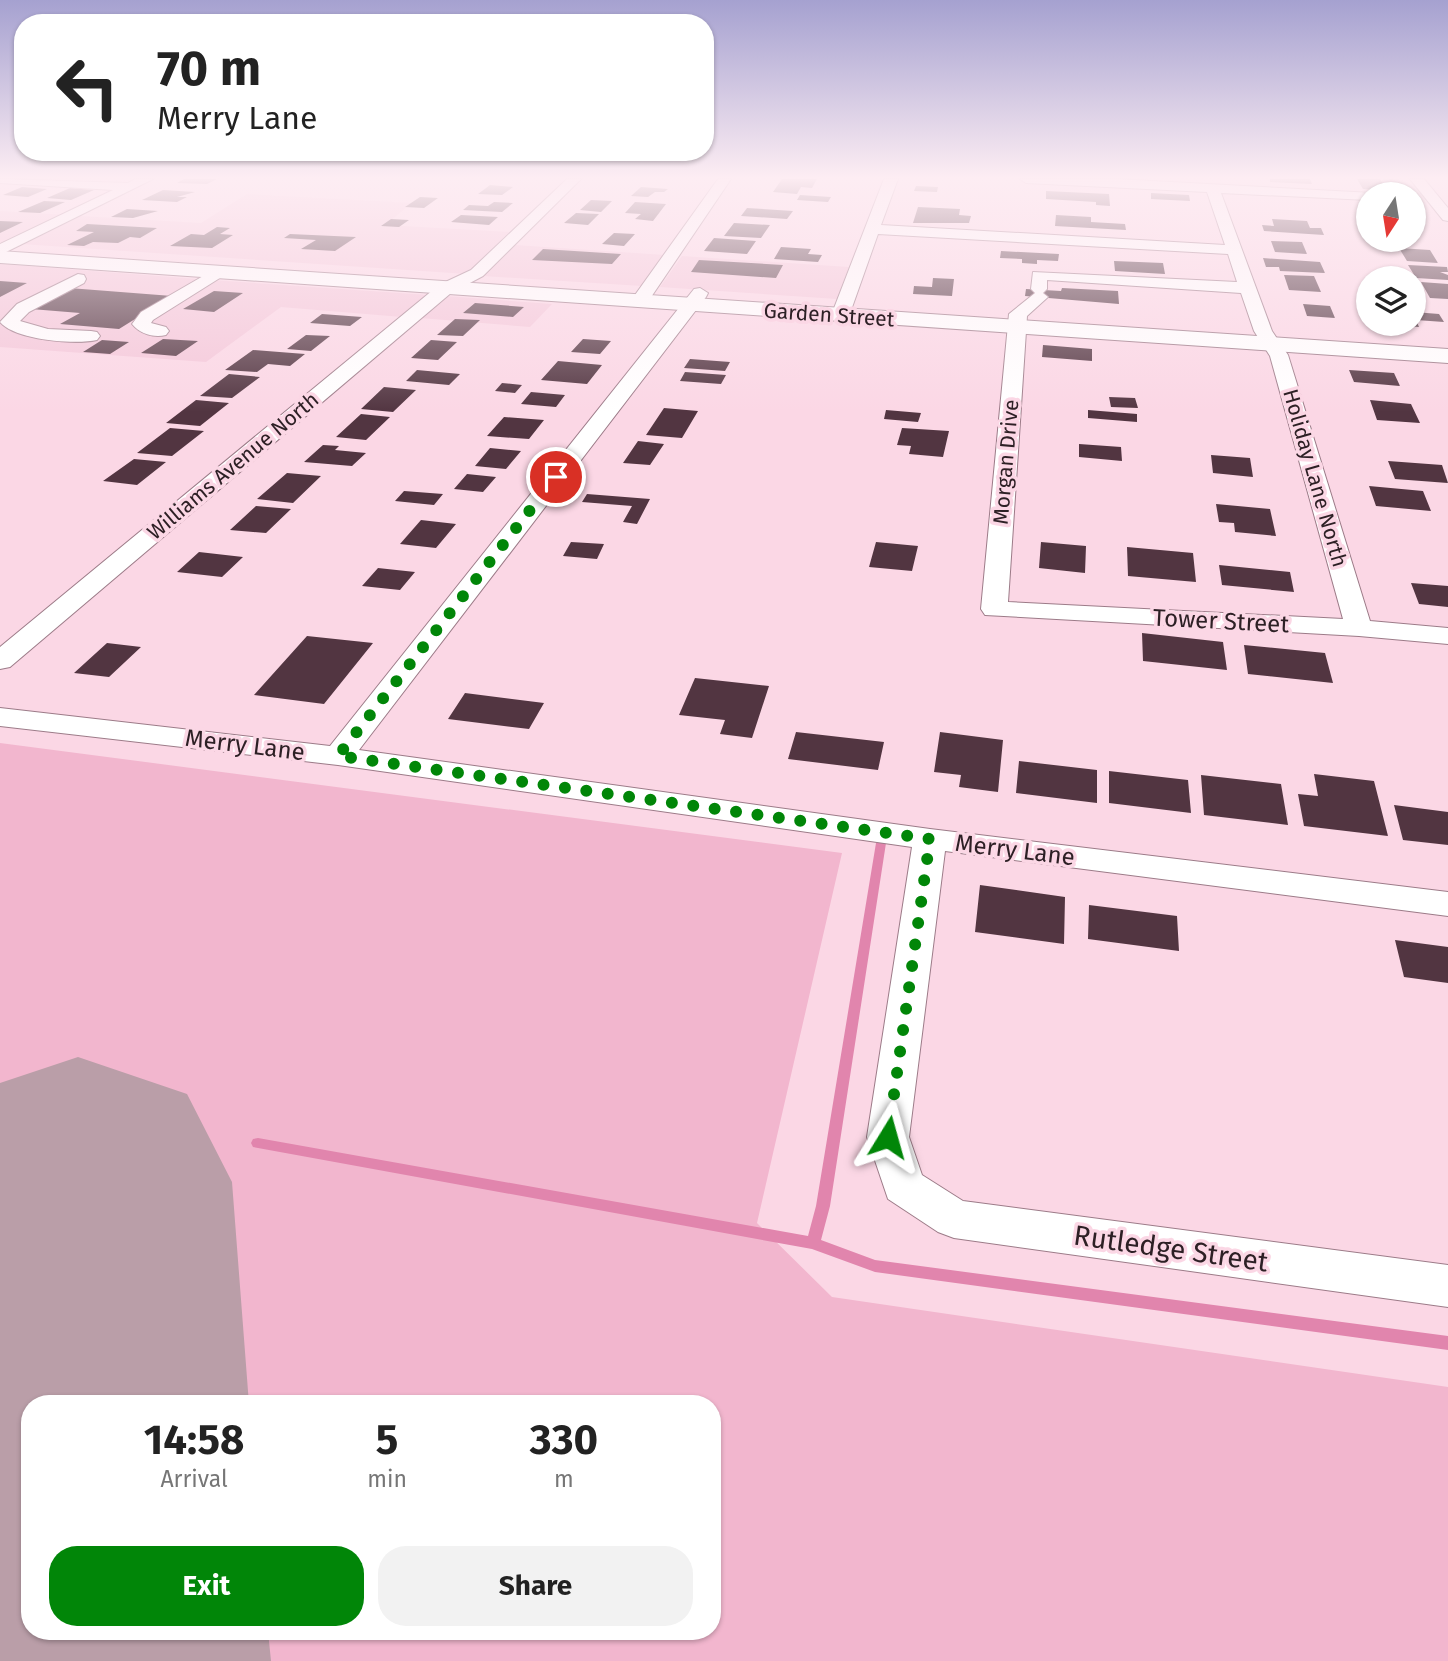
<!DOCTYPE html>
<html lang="en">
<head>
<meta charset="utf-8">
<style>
  :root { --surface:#fff; --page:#f2f2f2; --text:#222; --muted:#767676; --accent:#018608 }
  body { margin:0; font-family:"Fira Sans",sans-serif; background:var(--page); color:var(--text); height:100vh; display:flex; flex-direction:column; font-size:26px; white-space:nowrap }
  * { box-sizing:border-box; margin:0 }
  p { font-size:23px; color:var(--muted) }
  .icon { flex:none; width:38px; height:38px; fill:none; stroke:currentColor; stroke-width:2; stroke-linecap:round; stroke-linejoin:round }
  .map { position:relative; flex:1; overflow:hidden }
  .side { position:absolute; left:21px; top:1395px; width:700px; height:245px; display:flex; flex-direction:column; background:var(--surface); border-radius:28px; box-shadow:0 2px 5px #0004 }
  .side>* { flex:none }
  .hud { position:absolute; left:14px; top:14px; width:700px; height:147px; border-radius:28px; box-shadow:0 2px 5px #0004; background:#fff; color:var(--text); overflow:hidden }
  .needle { width:46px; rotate:192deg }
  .buttons { position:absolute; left:1356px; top:182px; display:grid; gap:14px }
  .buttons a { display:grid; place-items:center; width:70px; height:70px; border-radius:50%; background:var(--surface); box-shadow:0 2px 5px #0004; font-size:35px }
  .pin { position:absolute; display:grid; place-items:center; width:60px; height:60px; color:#fff; margin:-30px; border:4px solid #fff; border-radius:50%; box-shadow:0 2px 7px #0007 }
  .me { position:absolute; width:77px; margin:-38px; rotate:8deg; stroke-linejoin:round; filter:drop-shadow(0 0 5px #0008) }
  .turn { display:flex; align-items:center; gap:24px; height:147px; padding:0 28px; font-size:32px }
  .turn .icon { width:91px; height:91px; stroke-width:2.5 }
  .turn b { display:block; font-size:49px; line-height:60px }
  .eta { display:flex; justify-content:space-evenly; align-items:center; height:119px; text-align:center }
  .eta b { font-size:42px; font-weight:700; line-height:49px }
  .cta { display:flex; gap:14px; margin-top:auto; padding:14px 28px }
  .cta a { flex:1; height:80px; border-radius:28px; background:var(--accent); color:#fff; font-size:28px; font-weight:700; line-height:80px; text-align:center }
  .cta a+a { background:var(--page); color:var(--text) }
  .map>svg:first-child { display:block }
</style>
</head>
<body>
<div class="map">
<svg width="1448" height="1661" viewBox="0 0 1448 1661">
  <rect width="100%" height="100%" fill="#fbd7e5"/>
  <path fill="#f4c7d9" d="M247 194 412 203 385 225 512 232 467 274 21 244 80 216 201 223Z
    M0 211 66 215 7 243 0 242Z
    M515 245 665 255 642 286 483 276Z
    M682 256 849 267 837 299 660 287Z
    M0 264 198 279 429 295 402 317 281 307 206 362 0 347Z
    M446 296 552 304 530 327 420 318Z"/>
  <path fill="#f2b6ce" d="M0 743 842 853 757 1223 832 1297 1448 1387V1661H219L217 1631H712V1404L202 1403 183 1104 0 1146Z"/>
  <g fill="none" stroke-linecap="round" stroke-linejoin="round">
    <path fill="#e185ad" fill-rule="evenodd" d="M881 840 886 843 830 1206 821 1240 875 1260 1448 1336V1350L875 1272 812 1249 258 1148 253 1147 251 1143 253 1139 258 1138 808 1236 816 1206 876 843Z"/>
    <path fill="#ba9ea8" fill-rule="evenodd" d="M78 1132 121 1147 139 1182 121 1217 0 1255V1153Z"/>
    <path fill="#ba9ea8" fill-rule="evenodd" d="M78 1057 187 1094 232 1182 249 1404H30V1631H268L271 1661H0V1083Z"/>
  </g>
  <path fill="#523541" d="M184 179H217L207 184 177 183Z
    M782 179H817L812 188 801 187 797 194 773 192Z
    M1270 179H1310L1312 184 1270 182Z
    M1357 179H1380L1387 190 1363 189Z
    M490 185 513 187 502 195 478 194Z
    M916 186 938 187 937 192 914 191Z
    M22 187 47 189 28 197 3 195Z
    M641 187 668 189 664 192H655L648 197 631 196Z
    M70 188 94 190 71 200 47 198Z
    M163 190 195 192 177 197H187L177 202 142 200Z
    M1046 191 1109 194 1110 206 1096 205V202L1046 199Z
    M1151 193 1189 195 1190 201 1151 199Z
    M800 195 831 197 828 202 797 200Z
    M420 197 438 198 424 208 405 207Z
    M591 200 612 201 601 212 580 210Z
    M44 201 65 202 40 213 18 212Z
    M494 202 513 203 502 212 463 210 469 205 488 206Z
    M635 202 666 204 653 221 635 219 641 214 625 213Z
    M918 207 960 209 959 215 971 216 969 223H913Z
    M747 208 793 211 787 219 741 216Z
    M127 209 158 211 133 218 111 217Z
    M576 213 599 214 588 225 564 223Z
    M461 215 498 217 489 225 451 222Z
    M1056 215 1091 217V222L1125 224 1126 230 1055 226Z
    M391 219 409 220 399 227 381 226Z
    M1272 219 1307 221 1310 228H1321L1324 235 1264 231 1262 225 1274 226Z
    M0 221 23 222 0 233Z
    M734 223 770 225 761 238 724 236Z
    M87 224 157 228 140 238 130 237 118 243 93 242 84 246 67 245 94 232 76 231Z
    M217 227 230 228 220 234 233 235 212 248 170 246 191 234 204 235Z
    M614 233 635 234 624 246 602 244Z
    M290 234 356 237 335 251 301 249 316 240 284 238Z
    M714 238 756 241 747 254 704 251Z
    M1271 241 1302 242 1307 254 1275 252Z
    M781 247 811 249 808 254 822 255 818 262 774 259Z
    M1399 248 1430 250 1438 263 1407 261Z
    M543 249 621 254 612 264 532 260Z
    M1001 251 1059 254 1058 261 1037 260V264L1022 263V259L1000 258Z
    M1263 258 1320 262 1325 273 1280 271 1279 267H1266Z
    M699 260 783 265 776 278 691 272Z
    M1114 261 1163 263 1165 274 1115 271Z
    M1408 265 1447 267 1448 272H1440L1448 275V280L1416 278Z
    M1284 275 1314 276 1321 292 1289 290Z
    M933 278 954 279 952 296 913 294 914 286 932 287Z
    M0 281 27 283 0 297Z
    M1421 282 1448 284V299L1430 298Z
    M69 288 172 296 119 329 60 324 80 313 31 309Z
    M1062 288 1118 291 1119 304 1025 296 1026 289 1061 291Z
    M214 291 243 293 214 312 183 309Z
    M475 303 524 307 513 317 463 313Z
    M1303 304 1330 306 1335 318 1307 316Z
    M1414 312 1439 314 1444 322 1416 320 1419 327 1407 326 1414 324Z
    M322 314 362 317 350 326 310 323Z
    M455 319 480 320 463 336 437 335Z
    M306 335 330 336 311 351 287 349Z
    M163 339 198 341 176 356 141 353Z
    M583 339 611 341 600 354 571 352Z
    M102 340 129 342 110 354 83 352Z
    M431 340 457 342 438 360 411 358Z
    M1043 345 1092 349V361L1042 357Z
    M253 350 305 354 290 366 268 364 257 372 225 370Z
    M690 359 730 362 725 371 684 368Z
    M558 361 602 365 587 384 541 380Z
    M417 370 460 374 449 385 406 381Z
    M1349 370 1394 373 1400 386 1354 382Z
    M685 372 726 375 721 384 680 381Z
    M229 374 260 377 232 398 200 396Z
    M502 383 522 385 515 393 495 391Z
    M384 387 416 390 393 412 361 409Z
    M531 392 565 395 556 407 521 404Z
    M1109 397 1135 398 1138 408 1111 407Z
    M196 400 229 403 200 426 166 423Z
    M1370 400 1411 404 1420 423 1377 420Z
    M664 408 698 411 682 438 646 435Z
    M886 410 921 413 918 422 884 419Z
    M1088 410 1137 414V422L1088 418Z
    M361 414 390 417 366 440 336 437Z
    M504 417 544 420 529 439 487 436Z
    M170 428 204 431 172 456 137 453Z
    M902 428 949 431 943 457 909 454 911 446 897 445Z
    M638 441 664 444 650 465 623 463Z
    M1079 444 1121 447 1122 461 1079 457Z
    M323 445 339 446 335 450 366 453 352 466 304 462Z
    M490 448 521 451 506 469 475 466Z
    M1211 455 1250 458 1253 477 1213 473Z
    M134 459 166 462 137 485 103 481Z
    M1388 461 1442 465 1448 483 1395 479Z
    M287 473 321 476 293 503 257 499Z
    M467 474 496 477 483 492 454 489Z
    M1369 486 1423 491 1431 511 1376 506Z
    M404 491 443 494 434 505 395 501Z
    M587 494 650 499 637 524 623 522 632 506 582 502Z
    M1216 504 1270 509 1276 536 1235 532 1234 523 1219 522Z
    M256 506 291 509 266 533 230 530Z
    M421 520 456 524 436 548 400 544Z
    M571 542 604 544 597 559 563 556Z
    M876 542 918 546 912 571 869 567Z
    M1041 542 1086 546 1085 573 1039 568Z
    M1127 547 1193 553 1196 582 1128 576Z
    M199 552 243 557 222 577 177 572Z
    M1219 565 1290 572 1294 592 1222 585Z
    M378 568 415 572 400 590 362 586Z
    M1411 583 1448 586V607L1419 604Z
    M1142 633 1223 642 1227 670 1143 661Z
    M307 636 373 643 324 704 254 695Z
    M107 643 141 647 109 677 74 673Z
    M1244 645 1325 653 1333 683 1248 674Z
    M695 678 769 686 752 738 720 734 725 720 679 715Z
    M465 693 544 703 529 729 448 719Z
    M796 732 884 742 878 770 788 759Z
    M940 732 1003 740 998 792 959 787 961 775 934 772Z
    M1019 761 1097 770V803L1016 793Z
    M1109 771 1188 780 1191 813 1109 803Z
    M1314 774 1374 781 1388 836 1304 826 1298 794 1318 796Z
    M1201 775 1281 784 1288 825 1204 815Z
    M1394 805 1448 812V845L1403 840Z
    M980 885 1065 897 1064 944 975 932Z
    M1089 905 1177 916 1179 951 1088 939Z
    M1395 940 1448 947V983L1404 977Z"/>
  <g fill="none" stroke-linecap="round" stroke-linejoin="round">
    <defs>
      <path id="minor" d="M0 179 128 183 135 179H153L0 255V244L113 190 0 183Z
        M567 179H581L483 276 451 293 10 667 0 669V647L439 285 471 270Z
        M718 179H731L645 306H633L630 302Z
        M884 179H898L881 225 1225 245 1207 192 1026 183 1020 179H1116L1373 193 1368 194V200L1221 193 1272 331 1288 355 1370 621 1448 628V644L1359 636 985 615 981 609 1009 314 1035 293 1031 289 1033 272 1237 282 1228 254 878 234 849 316 846 320H834L831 316ZM1047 280 1241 293 1254 331 1270 356 1343 619 1008 602 1027 316 1048 297 1043 293 1047 289Z
        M1410 179H1424L1448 208V221L1443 220Z
        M217 268 223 270 225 273 223 276 153 320 151 323 166 327 169 331 166 335C154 338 140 334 132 324L141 312Z
        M78 274 84 275 86 279 84 283 29 312 20 321 48 329 91 331 97 332 100 336 97 340C75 345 15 340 0 322L17 304Z
        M700 288 708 293 706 297 359 750 930 829 1448 892V916L945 851 909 1137 922 1175 963 1201 1448 1265V1307L954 1238 938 1232 888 1199 867 1137 912 847 338 765 0 726V708L330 746 694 289Z"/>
      <path id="major" d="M0 251 1448 349V363L0 263Z"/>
    </defs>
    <use href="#minor" stroke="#9c7b88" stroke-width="2"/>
    <use href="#major" stroke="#9c7b88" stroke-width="2"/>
    <use href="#minor" fill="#fff" fill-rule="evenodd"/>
    <use href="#major" fill="#fff" fill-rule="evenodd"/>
  </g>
  <linearGradient id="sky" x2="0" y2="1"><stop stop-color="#a5a1d0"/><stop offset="0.43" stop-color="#fdedf3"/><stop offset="1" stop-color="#fdedf3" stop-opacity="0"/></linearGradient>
  <rect width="1448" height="412" fill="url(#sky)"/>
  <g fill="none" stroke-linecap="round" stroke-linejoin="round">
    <path stroke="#018608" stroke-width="12" stroke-dasharray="0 21.6" d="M556 477 338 756 930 839 888 1137"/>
  </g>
  <g text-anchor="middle" stroke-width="7" stroke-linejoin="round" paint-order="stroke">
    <g font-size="21" fill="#2d2025" stroke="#fbd7e5">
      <text transform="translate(829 315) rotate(4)" y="7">Garden Street</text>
      <text transform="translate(1006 462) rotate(-85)" y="7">Morgan Drive</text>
      <text transform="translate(233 466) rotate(-40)" y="7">Williams Avenue North</text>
      <text transform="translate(1315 478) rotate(74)" y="7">Holiday Lane North</text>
    </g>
    <g font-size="24" fill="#2d2025" stroke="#fbd7e5">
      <text transform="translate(1221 621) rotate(3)" y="8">Tower Street</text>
      <text transform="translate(245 745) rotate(7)" y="8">Merry Lane</text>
      <text transform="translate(1015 850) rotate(7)" y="8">Merry Lane</text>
    </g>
    <g font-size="28" fill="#2d2025" stroke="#fbd7e5">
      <text transform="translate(1171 1248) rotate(8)" y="10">Rutledge Street</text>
    </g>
  </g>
</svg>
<div class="buttons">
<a><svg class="needle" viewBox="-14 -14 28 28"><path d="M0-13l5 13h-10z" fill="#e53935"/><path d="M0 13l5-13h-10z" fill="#767676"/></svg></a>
<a><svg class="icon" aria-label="layers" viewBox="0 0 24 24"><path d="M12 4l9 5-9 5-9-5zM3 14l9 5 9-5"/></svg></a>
</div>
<div class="pin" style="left:556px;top:477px;background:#d93025"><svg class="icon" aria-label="arrive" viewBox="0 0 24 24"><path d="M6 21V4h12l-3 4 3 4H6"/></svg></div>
<svg class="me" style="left:888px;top:1137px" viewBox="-20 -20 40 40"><path d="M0-17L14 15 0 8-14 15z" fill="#018608" stroke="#fff" stroke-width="4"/></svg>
<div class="hud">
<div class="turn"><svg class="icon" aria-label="left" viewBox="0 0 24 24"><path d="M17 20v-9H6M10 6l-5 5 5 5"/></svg><div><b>70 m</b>Merry Lane</div></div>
</div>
<section class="side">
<div class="eta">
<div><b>14:58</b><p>Arrival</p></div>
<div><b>5</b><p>min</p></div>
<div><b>330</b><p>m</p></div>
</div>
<div class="cta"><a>Exit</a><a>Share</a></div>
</section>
</div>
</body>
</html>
